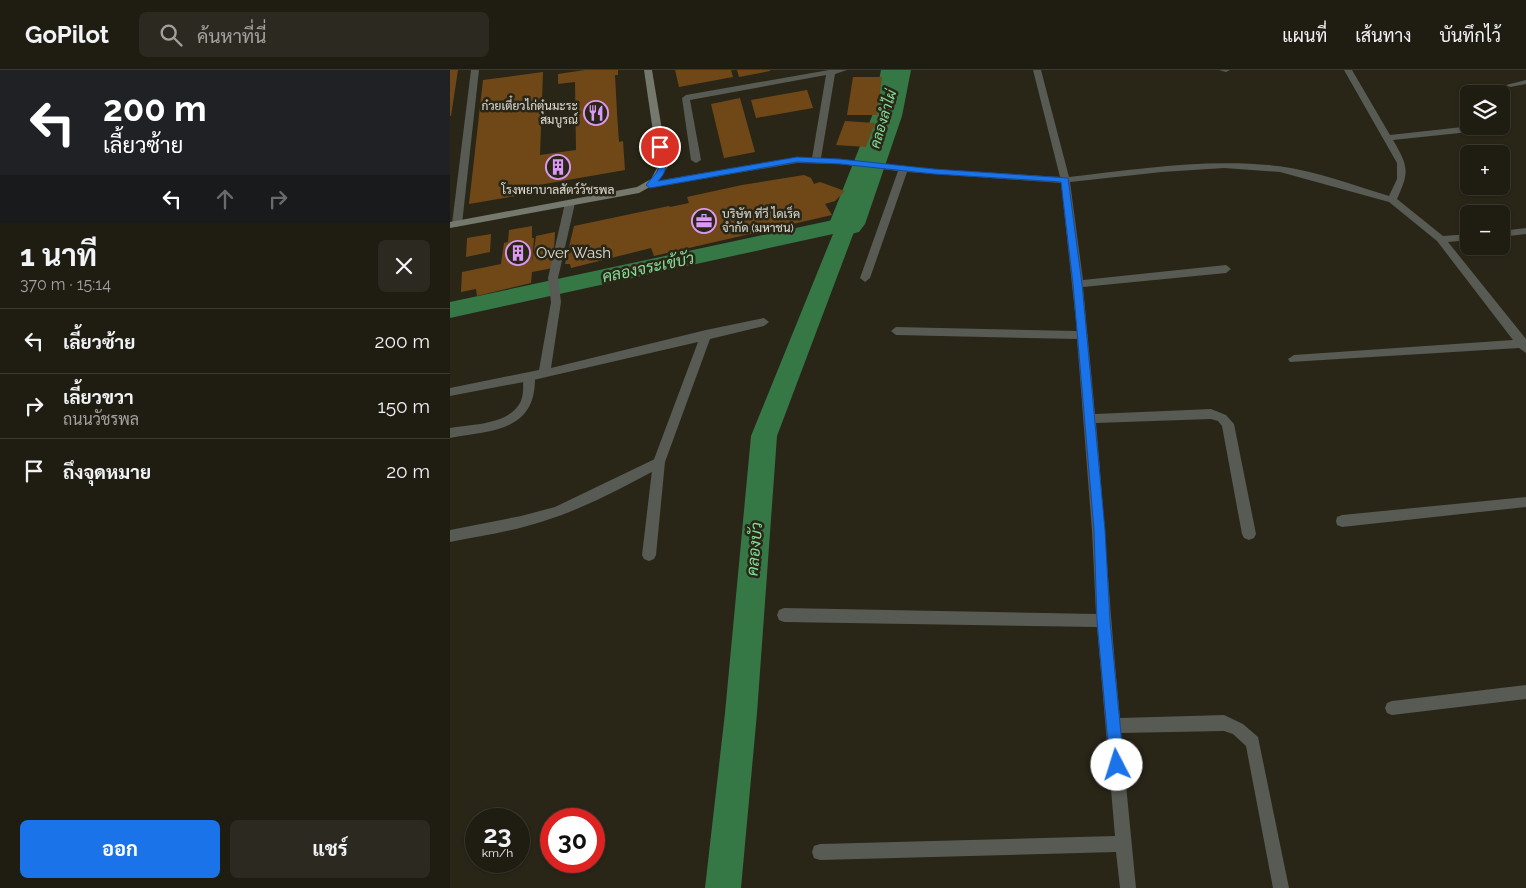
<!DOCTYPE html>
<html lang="th">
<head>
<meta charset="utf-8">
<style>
  :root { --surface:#1f1c12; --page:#2c2920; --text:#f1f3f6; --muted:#a1a19f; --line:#3c3a32; --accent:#1a73e8 }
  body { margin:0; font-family:Raleway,Sarabun,sans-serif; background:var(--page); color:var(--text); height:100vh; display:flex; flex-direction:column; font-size:19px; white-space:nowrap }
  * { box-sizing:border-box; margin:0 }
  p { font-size:16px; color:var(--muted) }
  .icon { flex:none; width:28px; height:28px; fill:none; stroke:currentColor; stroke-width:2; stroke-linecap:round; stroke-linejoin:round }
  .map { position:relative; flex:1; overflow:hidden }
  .side { display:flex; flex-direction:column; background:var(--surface); width:450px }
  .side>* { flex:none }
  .banner { background:#202124; color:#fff; overflow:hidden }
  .tools { position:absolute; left:1010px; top:15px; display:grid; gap:10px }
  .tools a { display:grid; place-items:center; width:50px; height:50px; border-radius:8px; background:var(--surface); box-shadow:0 1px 4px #0004,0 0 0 1px var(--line); font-size:25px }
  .speed { position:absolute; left:15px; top:738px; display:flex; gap:10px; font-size:25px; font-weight:700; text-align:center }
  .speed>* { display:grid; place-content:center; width:65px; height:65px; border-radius:50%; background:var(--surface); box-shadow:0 1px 4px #0004,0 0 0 1px var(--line); line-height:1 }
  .speed small { font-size:12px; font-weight:400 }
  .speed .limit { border:8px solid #d22; background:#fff; color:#111 }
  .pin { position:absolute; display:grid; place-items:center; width:42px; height:42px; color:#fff; margin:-21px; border:2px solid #fff; border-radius:50%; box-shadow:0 1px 5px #0007 }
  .me { position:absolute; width:55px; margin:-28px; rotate:355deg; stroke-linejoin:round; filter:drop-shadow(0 0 4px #0008) }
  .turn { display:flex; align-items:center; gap:18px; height:105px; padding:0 20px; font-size:22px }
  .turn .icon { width:65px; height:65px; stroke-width:2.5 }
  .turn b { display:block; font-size:35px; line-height:42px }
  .lanes { display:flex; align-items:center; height:48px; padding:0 20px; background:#0003; justify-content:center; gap:25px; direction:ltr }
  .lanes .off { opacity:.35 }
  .round { display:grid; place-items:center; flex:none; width:52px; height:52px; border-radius:8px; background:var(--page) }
  .headline { display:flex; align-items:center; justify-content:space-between; height:85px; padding:0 20px }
  h1 { font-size:30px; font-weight:700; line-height:38px }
  .primary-button { display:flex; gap:10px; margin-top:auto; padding:10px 20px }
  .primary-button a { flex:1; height:58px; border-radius:8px; background:var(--accent); color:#fff; font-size:20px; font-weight:700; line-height:58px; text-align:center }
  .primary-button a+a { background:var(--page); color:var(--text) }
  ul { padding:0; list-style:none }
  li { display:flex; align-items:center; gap:15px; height:65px; padding:0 20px; border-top:1px solid var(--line) }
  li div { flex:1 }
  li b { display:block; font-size:19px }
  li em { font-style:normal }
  header { display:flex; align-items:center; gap:30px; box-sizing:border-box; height:70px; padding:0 25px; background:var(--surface); border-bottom:1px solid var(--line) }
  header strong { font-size:24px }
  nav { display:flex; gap:28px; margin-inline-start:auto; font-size:18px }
  .search { width:350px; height:45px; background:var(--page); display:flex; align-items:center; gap:12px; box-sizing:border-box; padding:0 18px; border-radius:8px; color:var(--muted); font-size:19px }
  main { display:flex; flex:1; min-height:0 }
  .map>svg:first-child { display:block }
</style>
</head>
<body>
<header>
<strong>GoPilot</strong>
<div class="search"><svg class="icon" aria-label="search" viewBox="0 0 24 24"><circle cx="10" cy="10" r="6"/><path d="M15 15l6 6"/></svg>ค้นหาที่นี่</div>
<nav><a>แผนที่</a><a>เส้นทาง</a><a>บันทึกไว้</a></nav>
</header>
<main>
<section class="side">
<div class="banner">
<div class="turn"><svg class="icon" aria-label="left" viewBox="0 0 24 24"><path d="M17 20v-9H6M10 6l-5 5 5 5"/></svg><div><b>200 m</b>เลี้ยวซ้าย</div></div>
<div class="lanes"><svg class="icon" aria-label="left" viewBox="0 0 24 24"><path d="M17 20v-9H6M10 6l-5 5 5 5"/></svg><svg class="icon off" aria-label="ahead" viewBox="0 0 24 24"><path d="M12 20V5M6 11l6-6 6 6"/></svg><svg class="icon off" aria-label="right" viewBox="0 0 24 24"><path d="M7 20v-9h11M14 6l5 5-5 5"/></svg></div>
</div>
<div class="headline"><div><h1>1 นาที</h1><p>370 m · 15:14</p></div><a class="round"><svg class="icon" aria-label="close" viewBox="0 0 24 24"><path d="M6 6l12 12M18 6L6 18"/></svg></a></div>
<ul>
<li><svg class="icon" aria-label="left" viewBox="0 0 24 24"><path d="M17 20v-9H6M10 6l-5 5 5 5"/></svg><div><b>เลี้ยวซ้าย</b></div><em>200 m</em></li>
<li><svg class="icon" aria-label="right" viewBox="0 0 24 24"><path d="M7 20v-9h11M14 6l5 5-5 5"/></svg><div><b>เลี้ยวขวา</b><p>ถนนวัชรพล</p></div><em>150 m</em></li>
<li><svg class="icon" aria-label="arrive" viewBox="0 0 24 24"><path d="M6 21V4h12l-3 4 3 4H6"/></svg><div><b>ถึงจุดหมาย</b></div><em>20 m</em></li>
</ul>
<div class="primary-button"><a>ออก</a><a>แชร์</a></div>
</section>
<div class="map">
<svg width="1076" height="818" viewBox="0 0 1076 818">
  <rect width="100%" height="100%" fill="#292618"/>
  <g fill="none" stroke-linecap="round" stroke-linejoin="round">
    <path fill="#357846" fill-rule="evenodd" d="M397 147 404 149 407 154 327 366 307 643 291 818H255L275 643 301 366 383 164 0 248V232Z"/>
    <path fill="#357846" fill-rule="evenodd" d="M431 0H461L452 46 415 154 409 162 397 165 385 162 379 154 422 46Z"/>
  </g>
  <path fill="#704818" d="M0 0H8L1 46H0Z
    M135 0H168V5H165L167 43 169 72 173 71 175 100 89 115V122L19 134 33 10 93 2 90 85 126 80 125 12 108 14V4Z
    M225 0H281L283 7 229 17Z
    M287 0H320V1L289 7Z
    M403 7H432L427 45H397Z
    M357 20 363 38 306 48 301 30Z
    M290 28 305 82 274 88 261 34Z
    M395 51 425 53 416 77 386 75Z
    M354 105 361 108 364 114 370 112 395 121 385 131 375 134 382 145 204 186 201 178 121 198 120 194H115L124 156 219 136 220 137 239 133 237 127 292 115Z
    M82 156V168H84L82 194 86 166 105 162 103 198 82 202 81 213 27 226 26 219 11 222 12 202 51 194 54 173 58 172 59 160Z
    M41 164 40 182 16 187 17 168Z"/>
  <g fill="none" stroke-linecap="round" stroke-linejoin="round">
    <path fill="#585a54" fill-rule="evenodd" d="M21 0H29L12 154 7 157 2 154Z
      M79 303 85 307C86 362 42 360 0 368V358C22 354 60 355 71 331 74 323 73 315 73 307Z
      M209 387 213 388 215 392 213 396C175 416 136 438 94 451 64 461 32 466 0 472V460L71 446 105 437Z"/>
    <path fill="#585a54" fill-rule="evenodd" d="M379 0H397L385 4 371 88 484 99 610 107 583 0H591L619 107C688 99 758 88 828 96 866 101 903 115 939 126L947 109V93L894 0H902L940 65 1022 56H1051V54L1052 56 1048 59 943 70C958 96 960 101 947 129L993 166 1019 164V170L998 172 1076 269V283L1069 278 840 292 838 289 844 285 1063 270 987 171 939 132 830 102 774 98 712 102 620 112 633 210 776 195 781 199 776 203 633 217 645 344 761 339 776 345 784 354 806 464 804 468 799 470 794 468 792 464 772 356 768 351 761 349 646 353C655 452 660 550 670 648L774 645 793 654 808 667 839 818H823L796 676 783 664 774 661 671 663 686 818H670L666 782 370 790 364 788 362 782 364 776 370 774 665 766 647 557 334 552 329 550 327 545 329 540 334 538 646 544 642 461 627 269 446 265 441 261 446 257 627 261 611 113 457 102 420 208 415 212 410 208 448 101 389 94 347 93 200 118 195 115 200 112 347 87 362 88 376 5 240 30 251 90 246 93 241 90 232 28 236 25Z
      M769 0H780L776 2Z
      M1076 10V14L1060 17 1056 15Z
      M120 130 125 133 108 208 111 232 101 298 256 260 314 248 319 252 314 256 260 269 215 392 206 485 204 489 199 491 194 489 192 485 203 392 248 272 79 311 0 326V318L89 300 101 232 98 208 115 133Z
      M1076 158V164L1051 167V161Z
      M1076 427V437L892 457 887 455 886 451 887 447 892 445Z
      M1076 615V629L942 645 937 643 935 638 937 633 942 631Z"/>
    <path fill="#74786d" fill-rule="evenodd" d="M194 0H202L218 96 207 113 189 123 0 158V152L187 117 201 109 208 96Z"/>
  </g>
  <path fill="#1a73e8" stroke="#114b97" d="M207 75 214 77C216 92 219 100 208 111L347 87 390 89 484 99 618 108 632 214 655 460 660 551 674 695 672 700 667 702 662 700 660 695 647 551 644 460 623 214 611 112 484 104 390 94 347 92 200 118 196 115 207 102 209 96Z"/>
  <defs>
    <symbol id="restaurant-ring" viewBox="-11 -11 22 22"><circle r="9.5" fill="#292618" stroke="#dc99f4" stroke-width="1.5"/><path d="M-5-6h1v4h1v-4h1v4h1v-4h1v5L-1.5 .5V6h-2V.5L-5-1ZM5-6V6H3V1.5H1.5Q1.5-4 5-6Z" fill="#dc99f4"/></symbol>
    <symbol id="building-ring" viewBox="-11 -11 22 22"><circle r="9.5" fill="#292618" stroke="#dc99f4" stroke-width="1.5"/><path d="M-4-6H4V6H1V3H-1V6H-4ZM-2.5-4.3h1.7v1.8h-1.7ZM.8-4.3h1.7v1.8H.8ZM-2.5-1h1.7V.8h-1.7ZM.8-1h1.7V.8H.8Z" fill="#dc99f4"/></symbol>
    <symbol id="office-ring" viewBox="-11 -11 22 22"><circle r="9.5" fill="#292618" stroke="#dc99f4" stroke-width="1.5"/><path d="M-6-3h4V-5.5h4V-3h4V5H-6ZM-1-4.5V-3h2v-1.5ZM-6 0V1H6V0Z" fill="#dc99f4"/></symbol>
  </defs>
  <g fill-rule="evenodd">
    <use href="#restaurant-ring" x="132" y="29" width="28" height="28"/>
    <use href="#building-ring" x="94" y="83" width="28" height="28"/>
    <use href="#office-ring" x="240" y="137" width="28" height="28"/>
    <use href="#building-ring" x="54" y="169" width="28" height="28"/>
  </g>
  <g text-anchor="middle" stroke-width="5" stroke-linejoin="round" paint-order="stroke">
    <g font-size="12" fill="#e1dfd6" stroke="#292618" text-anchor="end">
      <text x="128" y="40">ก๋วยเตี๋ยวไก่ตุ๋นมะระ<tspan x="128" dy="14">สมบูรณ์</tspan></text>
      <text x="108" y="124" text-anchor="middle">โรงพยาบาลสัตว์วัชรพล</text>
      <text x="272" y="148" text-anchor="start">บริษัท ทีวี ไดเร็ค<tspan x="272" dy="14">จำกัด (มหาชน)</tspan></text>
    </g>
    <g font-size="14" font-style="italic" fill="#83df97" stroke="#292618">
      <text transform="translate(433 49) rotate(-73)" y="5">คลองลำไผ่</text>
    </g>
    <g font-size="15" fill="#e1dfd6" stroke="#292618" text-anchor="start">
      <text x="86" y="188">Over Wash</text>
    </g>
    <g font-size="16" font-style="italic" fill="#83df97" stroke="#292618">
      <text transform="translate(198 197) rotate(-12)" y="6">คลองจระเข้บัว</text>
      <text transform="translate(304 479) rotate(-85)" y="6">คลองบัว</text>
    </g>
  </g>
</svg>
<div class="tools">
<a><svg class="icon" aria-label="layers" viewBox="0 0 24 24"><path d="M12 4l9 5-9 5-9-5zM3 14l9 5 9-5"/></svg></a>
<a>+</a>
<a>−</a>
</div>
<div class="speed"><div>23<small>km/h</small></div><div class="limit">30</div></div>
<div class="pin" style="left:210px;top:77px;background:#d93025"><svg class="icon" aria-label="arrive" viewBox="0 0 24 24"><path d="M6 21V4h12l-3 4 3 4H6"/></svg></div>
<svg class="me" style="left:667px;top:695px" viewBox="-20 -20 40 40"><circle r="19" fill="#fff"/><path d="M0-13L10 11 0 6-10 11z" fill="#1a73e8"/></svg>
</div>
</main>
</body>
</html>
